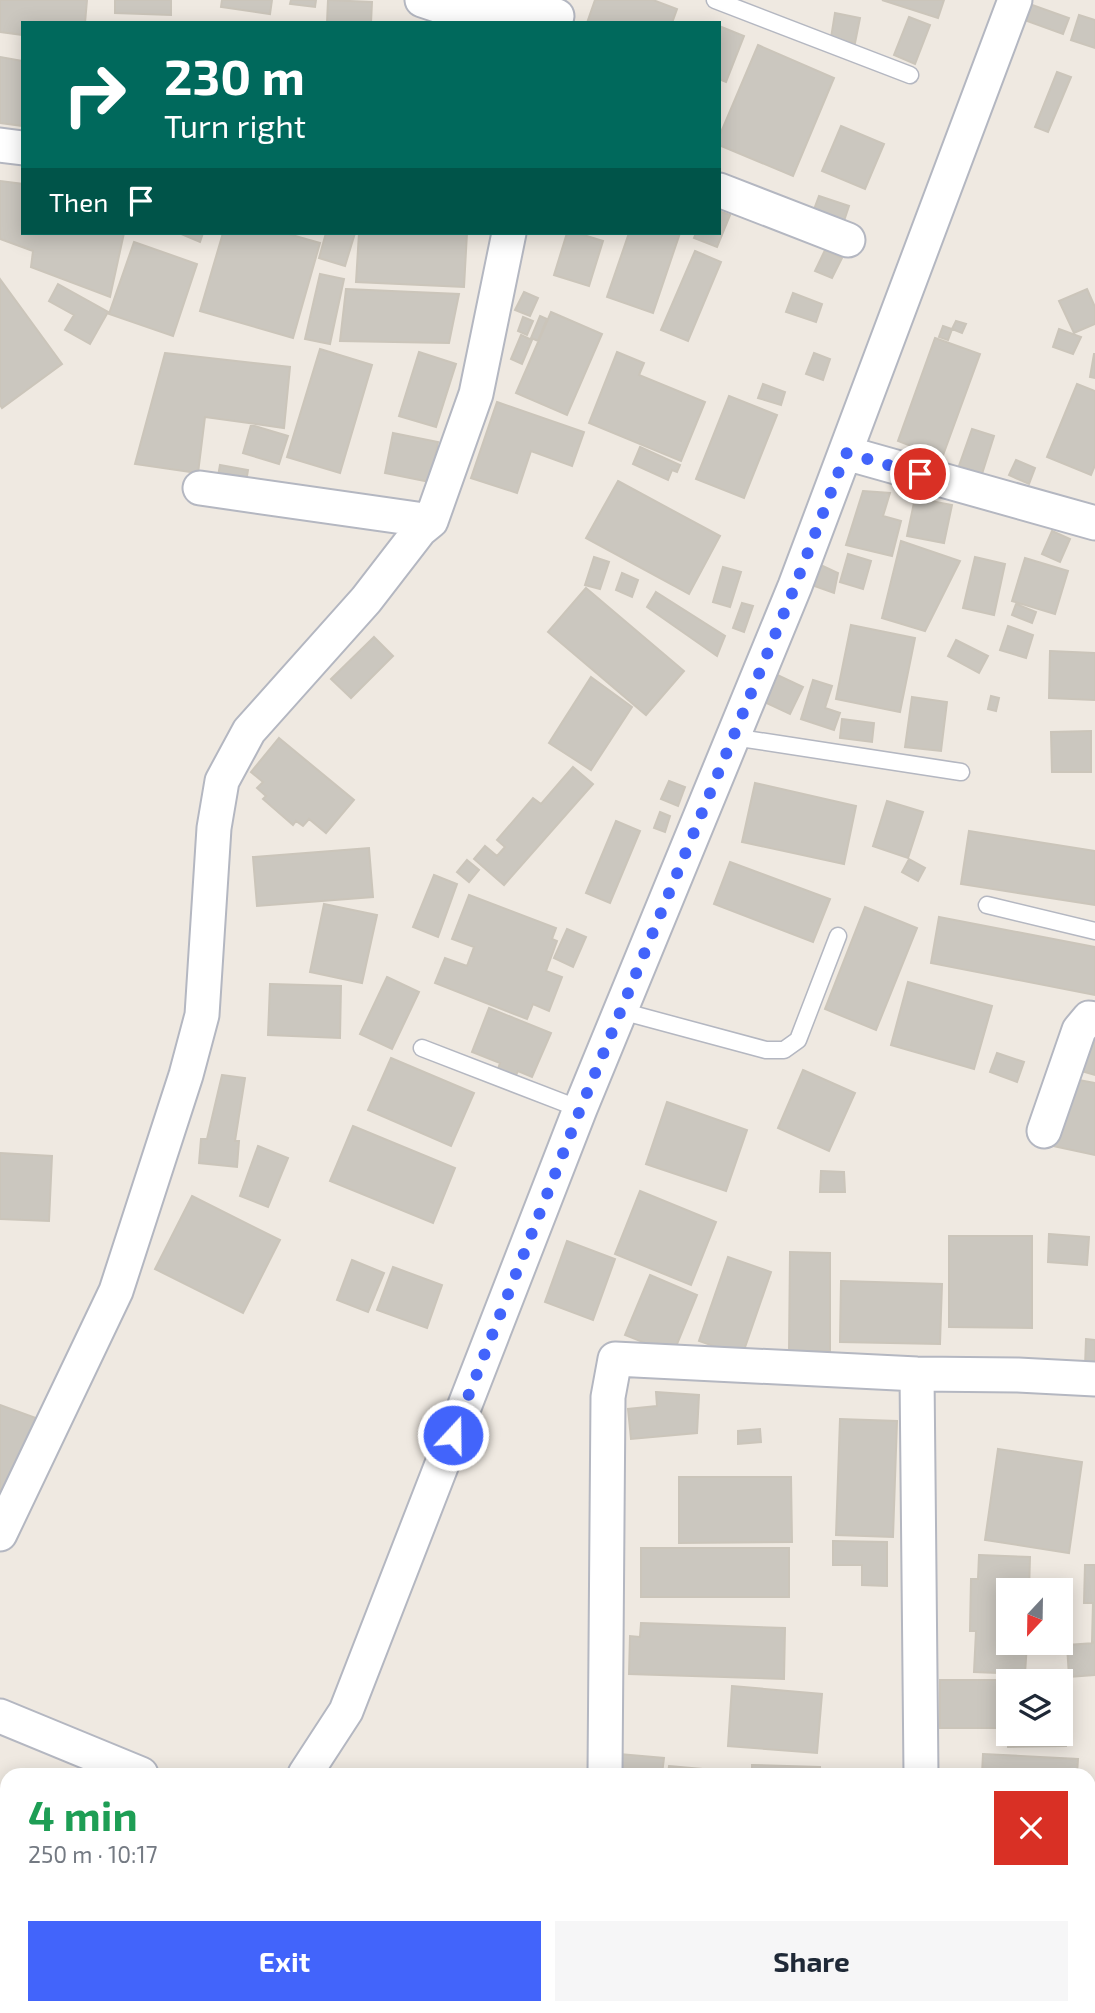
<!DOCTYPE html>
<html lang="en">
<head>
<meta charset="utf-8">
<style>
  :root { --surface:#fff; --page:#f6f6f7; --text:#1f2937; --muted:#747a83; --accent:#4264fb }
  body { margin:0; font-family:"Exo 2",sans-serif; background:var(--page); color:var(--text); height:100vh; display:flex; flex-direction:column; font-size:26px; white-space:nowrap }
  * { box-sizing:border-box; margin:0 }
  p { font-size:23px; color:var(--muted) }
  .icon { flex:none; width:38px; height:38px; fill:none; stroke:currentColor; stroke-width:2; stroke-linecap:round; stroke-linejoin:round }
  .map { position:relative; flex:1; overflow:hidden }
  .side { position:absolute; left:0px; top:1768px; width:1096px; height:247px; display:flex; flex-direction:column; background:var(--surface); border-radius:21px 21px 0 0; box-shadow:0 4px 18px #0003 }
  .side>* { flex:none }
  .guide { position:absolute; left:21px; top:21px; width:700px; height:214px; border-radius:0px; box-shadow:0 4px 18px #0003; background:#00695c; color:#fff; overflow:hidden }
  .needle { width:46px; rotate:202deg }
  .controls { position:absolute; left:996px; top:1578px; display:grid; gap:14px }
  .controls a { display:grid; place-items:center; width:77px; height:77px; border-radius:0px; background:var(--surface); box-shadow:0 4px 18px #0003; font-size:35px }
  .pin { position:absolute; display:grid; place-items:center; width:60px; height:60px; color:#fff; margin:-30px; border:4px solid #fff; border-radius:50%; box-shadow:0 2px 7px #0007 }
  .me { position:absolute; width:77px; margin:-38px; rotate:21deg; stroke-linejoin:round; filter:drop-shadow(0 0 5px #0008) }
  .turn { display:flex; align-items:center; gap:24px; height:147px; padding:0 28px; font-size:32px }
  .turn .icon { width:91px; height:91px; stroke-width:2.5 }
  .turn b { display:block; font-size:49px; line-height:60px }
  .then { display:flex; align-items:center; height:66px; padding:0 28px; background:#0003; gap:14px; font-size:26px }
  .round { display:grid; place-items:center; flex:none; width:74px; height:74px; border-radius:0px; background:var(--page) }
  .headline { display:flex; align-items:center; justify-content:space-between; height:119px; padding:0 28px }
  h1 { font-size:42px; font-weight:700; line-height:52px; color:#1e9e55 }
  .action { display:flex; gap:14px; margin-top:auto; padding:14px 28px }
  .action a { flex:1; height:80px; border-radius:0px; background:var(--accent); color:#fff; font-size:28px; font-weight:700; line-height:80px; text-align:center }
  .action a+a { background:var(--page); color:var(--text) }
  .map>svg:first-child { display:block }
</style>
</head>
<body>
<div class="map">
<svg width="1095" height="2013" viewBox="0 0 1095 2013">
  <rect width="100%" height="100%" fill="#efe9e1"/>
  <path fill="#cbc7bf" stroke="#cbc5ba" stroke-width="2" d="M0 0H87L85 23H23V35L0 32Z
    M115 0H171V15L115 13Z
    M222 0H272L270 14 221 7Z
    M291 0H316L315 7 290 4Z
    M328 0 372 2 371 23H327Z
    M595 0H653L677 9 672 23H587Z
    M882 0H944L938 18Z
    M1021 1 1069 18 1063 34 1016 17Z
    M835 13 860 18 855 43 831 38Z
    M1079 15 1095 20V48L1071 40Z
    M909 17 930 25 915 64 894 55Z
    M719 26 744 36 726 82 719 79Z
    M758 45 834 78 793 176 719 145V137Z
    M0 57 23 61V126L0 123Z
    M1057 72 1071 77 1048 132 1035 127Z
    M841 126 884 144 865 189 822 171Z
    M0 181 23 184V233H124L110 297 31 267 33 251 0 239Z
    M819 196 849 206 841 230 810 220Z
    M719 211 730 215 717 247 694 238 696 233H719Z
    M179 233H203L200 242Z
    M223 233H285L320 243 293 338 200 311Z
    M326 233H355L345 266 319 258Z
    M359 233H467L464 287 356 282Z
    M567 233H577L603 241 589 286 554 275Z
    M629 233H680L653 313 607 297Z
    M134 242 197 264 173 336 109 314Z
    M825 250 842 258 832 278 815 271Z
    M695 251 721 262 688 341 661 330Z
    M320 274 344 279 330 344 305 339Z
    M0 279 62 364 2 408 0 405Z
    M58 284 108 312 90 344 65 330 74 315 49 301Z
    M346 289 459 294 449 343 340 341Z
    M1087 289 1095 307V324L1074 333 1059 301Z
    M524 292 538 298 530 316 515 310Z
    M793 293 822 304 816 322 786 312Z
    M551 312 602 334 567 415 516 393Z
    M540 316 547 319 538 341 531 338Z
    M523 317 533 321 527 335 518 331Z
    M956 321 966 324 962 333 952 329Z
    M943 326 952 329 948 340 939 337Z
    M1059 329 1081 337 1073 354 1053 347Z
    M521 335 532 340 522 364 511 359Z
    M935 338 980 354 942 458 898 441Z
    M320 349 372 365 340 473 287 457Z
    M419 352 456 364 436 427 399 416Z
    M617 352 644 363 639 375 705 402 681 461 589 423Z
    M165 353 290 367 284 428 205 417 198 473 135 464Z
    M814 353 830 359 823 380 806 374Z
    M1094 354H1095V378L1090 377Z
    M763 384 785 392 781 405 758 398Z
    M1077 384 1095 391V465L1091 475 1047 457Z
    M729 396 777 415 744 498 696 479Z
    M497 402 584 432 572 466 531 451 517 493 471 478Z
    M251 425 288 436 279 464 243 453Z
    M972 429 994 436 982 474 959 466Z
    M393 433 438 442 430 482 385 473Z
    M640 447 680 465 677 472 672 470 668 480 633 464Z
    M1016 460 1035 468 1029 484 1009 475Z
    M220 465 248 470 245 488 217 482Z
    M618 481 720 536 689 594 586 538Z
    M863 491 890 493 883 516 901 521 892 556 846 545Z
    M915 498 952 505 944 543 907 536Z
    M1052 531 1070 539 1060 562 1042 554Z
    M901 541 960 561 925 631 882 618Z
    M848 554 871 561 863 589 840 582Z
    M594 557 609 562 600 589 585 585Z
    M975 557 1005 564 994 615 963 608Z
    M1025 558 1068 571 1055 614 1012 601Z
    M812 561 838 573 834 593 803 582Z
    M723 567 741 572 730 607 713 602Z
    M622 573 638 580 632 597 616 590Z
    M586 588 684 671 646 715 548 632Z
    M656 592 725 636 717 656 647 607Z
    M742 603 753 606 744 632 733 628Z
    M1016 604 1036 612 1032 623 1012 615Z
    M851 625 915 638 900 712 836 699Z
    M1008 626 1033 635 1026 658 1000 650Z
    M374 637 393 656 351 698 331 679Z
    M956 640 988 656 979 673 948 656Z
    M1050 651 1095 653V700L1049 698Z
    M773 673 803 687 790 714 760 700Z
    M591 677 632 707 591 770 549 743Z
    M813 680 832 686 825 708 840 713 834 730 801 719Z
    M991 696 999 698 996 711 988 709Z
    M912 697 947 702 941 751 905 747Z
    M842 719 874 723 872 742 840 738Z
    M1091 731V772H1052L1051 732Z
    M279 738 354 800 326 833 309 819 303 826 296 821 293 825 263 799 266 796 257 788 263 782 251 772Z
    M573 767 593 784 504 885 474 859 485 846 497 856 505 847 497 840 533 798 541 804Z
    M669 781 685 787 678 806 661 799Z
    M755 783 856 806 844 864 742 842Z
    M887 801 923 812 908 858 873 846Z
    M660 812 670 816 665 832 654 828Z
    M616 821 640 831 610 903 586 893Z
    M969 831 1095 851V905L961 884Z
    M369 848 373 897 257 906 253 857Z
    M909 859 925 868 918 881 902 872Z
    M467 860 479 870 469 882 457 872Z
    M730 862 830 899 813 942 714 904Z
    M434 875 457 884 438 937 413 927Z
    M469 895 556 928 552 939 557 941 546 971 562 977 549 1011 533 1004 527 1019 435 983 445 958 467 966 474 947 452 939Z
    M324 904 377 915 362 983 310 972Z
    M865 907 917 928 876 1030 825 1009Z
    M939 917 1095 947V995L931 963Z
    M567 929 586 937 573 967 554 958Z
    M387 977 419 992 392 1049 360 1034Z
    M908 982 992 1006 974 1069 891 1045Z
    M270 984 341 986 340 1038 268 1035Z
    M489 1008 551 1033 532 1077 518 1071 515 1077 498 1069 500 1063 472 1052Z
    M1087 1038 1095 1040V1075L1078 1070Z
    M997 1053 1024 1062 1017 1082 990 1072Z
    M391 1058 474 1093 451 1146 368 1110Z
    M803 1070 855 1093 829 1151 778 1128Z
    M222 1075 245 1078 235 1141H239L237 1167 199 1163 201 1139H207Z
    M1068 1078 1095 1083V1155L1053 1146Z
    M667 1102 747 1130 726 1191 646 1164Z
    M353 1126 455 1168 433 1223 330 1181Z
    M258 1146 288 1158 268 1207 240 1196Z
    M0 1153 52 1156 49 1221 0 1219Z
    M821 1171 844 1172 845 1192H820Z
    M640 1191 716 1222 691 1285 615 1254Z
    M192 1196 280 1240 243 1313 155 1269Z
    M1049 1234 1089 1237 1087 1265 1048 1262Z
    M949 1236H1032V1328L949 1327Z
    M567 1241 615 1259 593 1320 545 1302Z
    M790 1252 830 1253V1351H789Z
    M728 1257 771 1272 742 1356 699 1341Z
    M352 1260 384 1273 368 1312 337 1300Z
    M393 1267 442 1285 427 1328 377 1310Z
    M650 1275 697 1295 673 1354 625 1335Z
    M841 1281 942 1284 940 1344 840 1342Z
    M1086 1339 1095 1340V1367L1085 1366Z
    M656 1392 699 1395 697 1433 631 1439 628 1409 657 1406Z
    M0 1405 36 1418 0 1511Z
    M840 1419 897 1421 893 1537 836 1535Z
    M760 1429 761 1442 738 1444V1431Z
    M998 1449 1082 1462 1069 1553 985 1540Z
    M679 1477H791L792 1542 679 1543Z
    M833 1541 887 1542V1586L862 1585V1565H833Z
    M641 1548H789V1597H641Z
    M979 1555 1030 1557 1029 1591H1008V1643H1027L1025 1674 974 1672 976 1631H970L971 1579H978Z
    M1085 1565H1095V1642H1092L1093 1603H1084Z
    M641 1623 785 1628 784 1679 629 1674 630 1636 640 1637Z
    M1095 1643V1675L1069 1677 1067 1645Z
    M940 1680H1003V1728H940Z
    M732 1686 822 1694 817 1753 728 1746Z
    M1060 1687H1065L1066 1746 1008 1747V1734H1060Z
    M619 1754 664 1758 662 1774H617Z
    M983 1754 1078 1759 1077 1774H982Z
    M752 1765 820 1767V1774H752Z
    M669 1766 747 1773V1774H668Z
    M1088 1821 1095 1822V1874H1088Z
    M1090 1888H1095V1968H1088Z
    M662 2007 680 2009 740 2007 739 2013H662Z
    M752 2007H854L853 2013H752Z
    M867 2007 893 2008V2013H867Z"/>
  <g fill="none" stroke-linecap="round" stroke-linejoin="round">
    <defs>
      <path id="lane" d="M715 0 910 75
        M733 737 961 772
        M987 905 1095 931
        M621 1011 766 1050H784L798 1040 838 936
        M422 1048 580 1109
        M111 2007 122 2013"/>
      <path id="street" d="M422 0 449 9 557 16
        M0 145 23 148
        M719 190 848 240
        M846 453 1095 523
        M200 488 431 521
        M1044 1131 1079 1030 1089 1018 1095 1019
        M917 1374 921 1774
        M0 1534 116 1291 186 1075 202 1015 214 828 222 781 249 731 366 600 420 530 431 521 476 394 509 233
        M0 1716 141 1774
        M305 1774 346 1711 580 1109 795 586 1015 0
        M605 1774 608 1397 615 1359 917 1374 1018 1375 1095 1379
        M923 2007V2013
        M221 2013 223 2007
        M603 2013V2007"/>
    </defs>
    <use href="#lane" stroke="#b4b7c1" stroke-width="19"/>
    <use href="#street" stroke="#b4b7c1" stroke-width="37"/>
    <use href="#lane" stroke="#fff" stroke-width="16"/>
    <use href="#street" stroke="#fff" stroke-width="33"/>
  </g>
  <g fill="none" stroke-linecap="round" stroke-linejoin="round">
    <path stroke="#4264fb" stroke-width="12" stroke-dasharray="0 21.6" d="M453 1435 580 1110 795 586 846 453 920 474"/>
  </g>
</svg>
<div class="controls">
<a><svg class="needle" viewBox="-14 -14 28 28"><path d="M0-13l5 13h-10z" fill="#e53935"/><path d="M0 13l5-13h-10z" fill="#747a83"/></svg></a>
<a><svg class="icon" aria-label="layers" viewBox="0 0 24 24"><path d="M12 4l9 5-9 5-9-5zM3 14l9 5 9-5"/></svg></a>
</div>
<div class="pin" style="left:920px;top:474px;background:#d93025"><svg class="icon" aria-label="arrive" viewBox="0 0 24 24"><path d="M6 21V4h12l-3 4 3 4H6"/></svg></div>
<svg class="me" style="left:453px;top:1435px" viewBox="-20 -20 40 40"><circle r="17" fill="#4264fb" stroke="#fff" stroke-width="3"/><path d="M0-11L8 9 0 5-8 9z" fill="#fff"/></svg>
<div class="guide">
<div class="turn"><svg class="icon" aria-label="right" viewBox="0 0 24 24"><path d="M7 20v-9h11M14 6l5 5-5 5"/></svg><div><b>230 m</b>Turn right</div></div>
<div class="then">Then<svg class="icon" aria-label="arrive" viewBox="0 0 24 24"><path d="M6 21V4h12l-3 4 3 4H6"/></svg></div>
</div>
<section class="side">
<div class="headline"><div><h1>4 min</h1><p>250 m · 10:17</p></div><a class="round" style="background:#d93025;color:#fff"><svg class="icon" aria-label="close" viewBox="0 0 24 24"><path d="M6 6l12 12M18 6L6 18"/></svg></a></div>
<div class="action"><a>Exit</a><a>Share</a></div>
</section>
</div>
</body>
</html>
